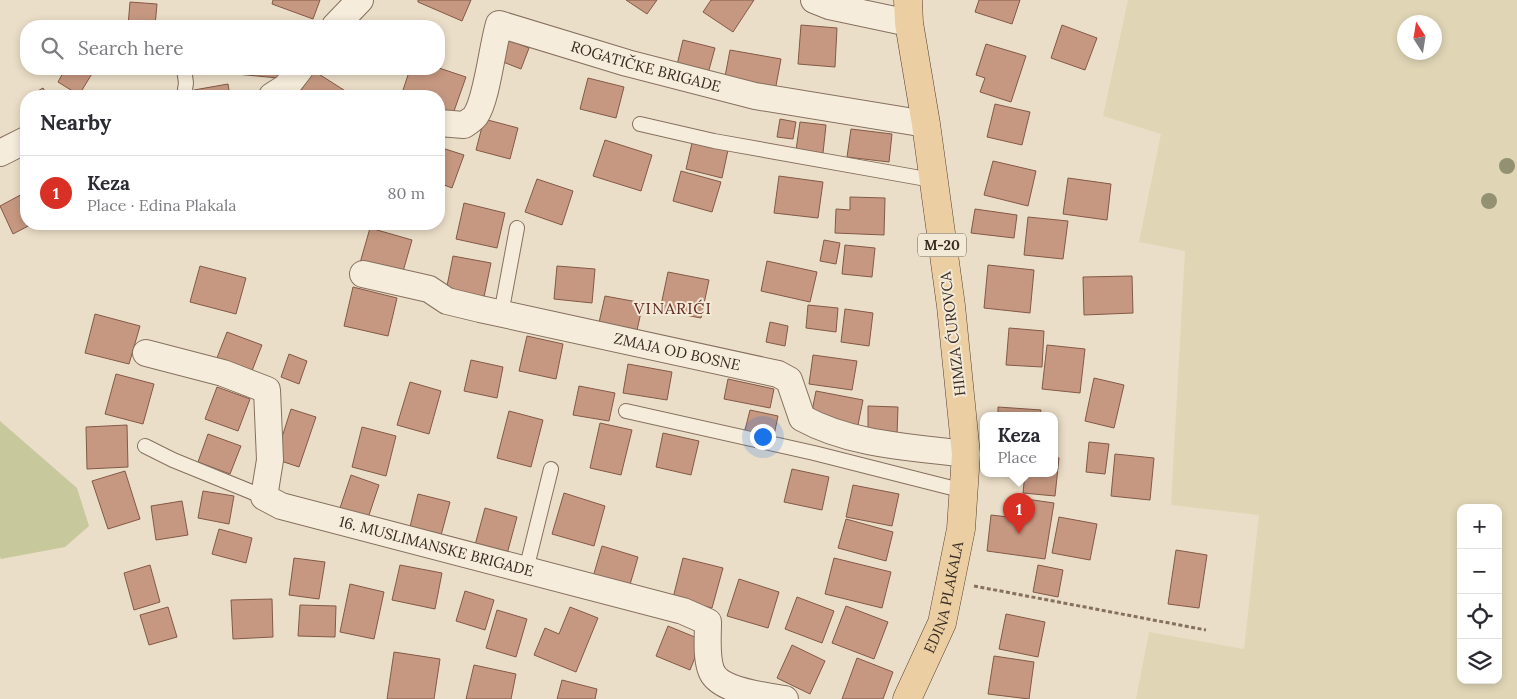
<!DOCTYPE html>
<meta charset="utf-8">
<style>
:root{--surface:#fff;--page:#f7f7f7;--text:#2b2b33;--muted:#7c7c81;--line:#e1e1e2;--accent:#d93025}
body{margin:0;font-family:Lora,serif;background:var(--page);color:var(--text)}
.controls{position:absolute;right:15px;bottom:15px;display:grid;overflow:hidden;border-radius:10px;box-shadow:0 2px 8px #0003}
.controls button{width:45px;height:45px;display:grid;place-items:center;padding:0;border:0;border-bottom:1px solid var(--line);background:var(--surface);color:var(--text);font:25px sans-serif}
.compass{position:absolute;left:1397px;top:15px;width:45px;height:45px;border-radius:50%;background:var(--surface);box-shadow:0 2px 8px #0003;rotate:348deg}
.you{position:absolute;left:762px;top:436px;width:18px;height:18px;margin:-12px;border:4px solid #fff;border-radius:50%;background:#1a73e8;box-shadow:0 0 0 8px #1a73e833}
.badge{display:grid;place-items:center;width:32px;height:32px;border-radius:50%;background:var(--accent);color:#fff;font-size:16px;font-weight:700}
.pin{position:absolute;translate:-50% -41px;filter:drop-shadow(0 1px 2px #0008)}
.pin::after{content:'';position:absolute;top:26px;width:18px;height:15px;background:inherit;clip-path:polygon(0 0,100% 0,50% 100%)}
.popup{position:absolute;left:980px;top:412px;width:78px;height:65px;box-sizing:border-box;display:grid;place-content:center;border-radius:10px;background:var(--surface);filter:drop-shadow(0 1px 4px #0005);font-size:16px;white-space:nowrap;color:var(--muted)}
.popup b{font-size:19px;color:var(--text)}
.popup::after{content:'';position:absolute;left:50%;top:100%;margin-left:-10px;border:10px solid transparent;border-top-color:var(--surface)}
.list{margin:0;padding:0;list-style:none}
h2{display:flex;justify-content:space-between;align-items:center;height:65px;margin:0;padding:0 20px;font-size:21px}
h2 small{font-size:16px;font-weight:400;color:var(--muted)}
.list li{display:grid;grid-template-columns:32px 1fr auto;gap:15px;align-items:center;box-sizing:border-box;height:75px;padding:0 20px;border-top:1px solid var(--line)}
.list b{display:block;font-size:19px;white-space:nowrap}
.list p{margin:0;font-size:16px;white-space:nowrap;color:var(--muted)}
.list em{font-size:16px;font-style:normal;color:var(--muted)}
.icon{flex:none;width:28px;height:28px;fill:none;stroke:currentColor;stroke-width:2;stroke-linecap:round;stroke-linejoin:round}
.map{position:relative;flex:none;width:1517px;height:699px;overflow:hidden}
.search{position:absolute;background:var(--surface);box-shadow:0 2px 8px #0003;left:20px;top:20px;width:425px;height:55px;display:flex;align-items:center;gap:12px;box-sizing:border-box;padding:0 18px;border-radius:20px;color:var(--muted);font-size:19px}
.panel{position:absolute;background:var(--surface);box-shadow:0 2px 8px #0003;left:20px;top:90px;width:425px;height:140px;border-radius:20px}
.map>svg:first-child{display:block}
.farmland{fill:#e0d6b6;fill-rule:evenodd}
.green{fill:#c7c99c}
.building{fill:#c69881;stroke:#835946}
.lines{fill:none;stroke-linecap:round;stroke-linejoin:round}
.service-casing{stroke:#86705e;stroke-width:16}
.minor-casing{stroke:#86705e;stroke-width:28}
.primary-casing{stroke:#543f32;stroke-width:29}
.path{stroke:#86705e;stroke-width:3;stroke-dasharray:4 2.5;stroke-linecap:butt}
.service{stroke:#f6ecdb;stroke-width:14}
.minor{stroke:#f6ecdb;stroke-width:26}
.primary{stroke:#ebcfa3;stroke-width:28}
.tree{fill:#939171}
.labels{text-anchor:middle;stroke-width:4;stroke-linejoin:round;paint-order:stroke}
.shield{fill:#f3e9d7;stroke:#6f6358;stroke-width:1}
.shield-label{font-size:14px;font-weight:bold;fill:#372a21}
.street-label{font-size:15px;fill:#372a21;stroke:#f3e9d7}
.neighbourhood-label{font-size:16px;letter-spacing:1px;fill:#612b23;stroke:#f3e9d7}
</style>
<div class="map">
<svg width="1517" height="699" viewBox="0 0 1517 699">
<rect width="100%" height="100%" fill="#ebdec8"/>
<path class="farmland" d="M1128,0H1517V699H1136L1149,632L1244,649L1259,515L1171,505L1185,251L1139,242L1161,134L1103,116ZM1404,22H1434V52H1404ZM1461,508H1498V680H1461Z"/>
<polygon class="green" points="0,421 77,488 89,526 65,547 1,559 0,557"/>
<g class="building">
<polygon points="273,0 320,0 313,19 272,4"/>
<polygon points="418,0 471,0 462,21 418,2"/>
<polygon points="626,0 657,0 647,14"/>
<polygon points="711,0 754,0 733,32 703,12"/>
<polygon points="979,0 1020,0 1012,24 975,12"/>
<polygon points="130,2 157,4 155,26 128,26"/>
<polygon points="801,25 837,28 835,67 798,64"/>
<polygon points="1062,25 1097,38 1085,70 1051,58"/>
<polygon points="506,39 529,48 521,69 498,60"/>
<polygon points="683,40 715,48 707,77 676,69"/>
<polygon points="986,44 1026,56 1011,102 980,92 985,78 976,75"/>
<polygon points="730,50 781,59 775,91 724,82"/>
<polygon points="439,68 466,77 453,114 439,109 439,96 401,96 410,69"/>
<polygon points="65,69 88,69 93,72 79,95 58,82"/>
<polygon points="237,69 279,69 278,78 236,74"/>
<polygon points="314,71 347,92 345,96 297,96"/>
<polygon points="588,78 624,87 616,118 580,109"/>
<polygon points="228,84 230,96 195,96 194,90"/>
<polygon points="43,88 48,96 29,96"/>
<polygon points="995,104 1030,112 1022,145 987,137"/>
<polygon points="484,119 518,128 510,159 476,150"/>
<polygon points="780,119 796,122 793,139 777,137"/>
<polygon points="800,122 826,125 823,153 796,150"/>
<polygon points="851,129 892,134 889,162 847,157"/>
<polygon points="605,140 652,155 641,191 593,176"/>
<polygon points="692,143 728,150 722,178 686,169"/>
<polygon points="439,147 464,155 452,188 439,183"/>
<polygon points="993,161 1036,171 1028,206 984,195"/>
<polygon points="681,171 721,182 712,212 673,201"/>
<polygon points="779,176 823,182 818,218 774,213"/>
<polygon points="1068,178 1111,184 1107,220 1063,214"/>
<polygon points="537,179 573,191 562,225 525,212"/>
<polygon points="26,192 26,224 32,224 13,234 0,206"/>
<polygon points="850,197 885,198 884,235 835,233 836,209 850,210"/>
<polygon points="464,203 505,213 497,248 456,239"/>
<polygon points="975,209 1017,215 1014,238 971,233"/>
<polygon points="1028,217 1068,221 1063,259 1024,255"/>
<polygon points="370,228 412,240 402,275 360,263"/>
<polygon points="824,240 840,243 836,264 820,261"/>
<polygon points="845,245 875,248 872,277 842,274"/>
<polygon points="453,256 491,263 484,297 446,291"/>
<polygon points="767,261 817,272 810,302 761,291"/>
<polygon points="988,265 1034,270 1030,313 984,308"/>
<polygon points="200,266 246,278 236,314 190,302"/>
<polygon points="557,266 595,269 592,303 554,299"/>
<polygon points="668,272 709,280 701,318 660,310"/>
<polygon points="1132,276 1133,313 1084,315 1083,277"/>
<polygon points="353,287 397,298 388,336 344,326"/>
<polygon points="605,296 643,303 636,335 598,327"/>
<polygon points="808,305 838,308 836,332 806,328"/>
<polygon points="845,309 873,313 869,346 841,342"/>
<polygon points="95,314 140,326 129,364 85,353"/>
<polygon points="770,322 788,326 785,346 766,342"/>
<polygon points="1009,328 1044,331 1042,367 1006,365"/>
<polygon points="227,332 262,345 250,376 215,363"/>
<polygon points="527,336 563,344 556,379 519,371"/>
<polygon points="1047,345 1085,349 1080,393 1042,389"/>
<polygon points="289,354 307,361 299,384 281,377"/>
<polygon points="813,355 857,361 852,390 809,384"/>
<polygon points="471,360 503,367 497,398 464,391"/>
<polygon points="628,364 672,372 667,400 623,393"/>
<polygon points="116,374 154,384 143,424 105,414"/>
<polygon points="1094,378 1124,385 1114,428 1085,421"/>
<polygon points="728,379 774,389 770,408 724,399"/>
<polygon points="410,382 441,391 429,434 397,425"/>
<polygon points="579,386 615,393 609,421 573,415"/>
<polygon points="217,387 250,399 238,431 205,419"/>
<polygon points="816,391 863,400 858,425 811,416"/>
<polygon points="868,406 898,407 897,435 868,435"/>
<polygon points="998,407 1041,410 1040,415 998,415"/>
<polygon points="291,409 316,417 299,467 275,459"/>
<polygon points="750,410 778,416 773,440 744,434"/>
<polygon points="509,411 543,420 531,467 497,458"/>
<polygon points="600,423 632,430 621,475 590,468"/>
<polygon points="127,425 128,467 87,469 86,427"/>
<polygon points="362,427 396,436 386,476 352,467"/>
<polygon points="663,433 699,441 691,475 656,467"/>
<polygon points="208,434 241,446 230,474 198,462"/>
<polygon points="1089,442 1109,444 1105,474 1086,472"/>
<polygon points="1115,454 1154,458 1150,500 1111,496"/>
<polygon points="1054,457 1059,458 1055,496 1023,493 1025,473 1054,473"/>
<polygon points="792,469 829,477 822,510 784,502"/>
<polygon points="125,471 140,519 108,529 92,481"/>
<polygon points="351,475 379,485 367,521 339,511"/>
<polygon points="853,485 899,494 892,526 846,517"/>
<polygon points="203,491 234,496 229,524 198,518"/>
<polygon points="564,493 605,506 594,546 552,534"/>
<polygon points="418,494 450,502 440,539 409,531"/>
<polygon points="1019,498 1054,503 1045,559 987,551 991,515 1017,518"/>
<polygon points="182,501 188,535 156,540 151,506"/>
<polygon points="485,508 517,517 507,554 475,545"/>
<polygon points="1059,517 1097,524 1090,560 1052,553"/>
<polygon points="846,519 893,532 886,561 838,548"/>
<polygon points="219,529 252,538 246,563 212,554"/>
<polygon points="602,546 638,557 629,588 593,577"/>
<polygon points="1176,550 1207,555 1199,608 1168,604"/>
<polygon points="294,558 325,562 319,599 289,595"/>
<polygon points="683,558 723,568 712,608 673,598"/>
<polygon points="834,558 891,572 882,608 825,594"/>
<polygon points="150,565 160,602 134,610 124,573"/>
<polygon points="400,565 442,573 435,609 392,600"/>
<polygon points="1038,565 1063,570 1058,597 1033,592"/>
<polygon points="739,579 779,592 768,628 727,616"/>
<polygon points="350,584 384,592 374,639 340,632"/>
<polygon points="465,591 494,600 485,630 456,621"/>
<polygon points="797,597 834,611 822,643 785,629"/>
<polygon points="272,599 273,637 233,639 231,600"/>
<polygon points="300,605 336,606 335,637 298,636"/>
<polygon points="846,606 888,622 874,659 832,643"/>
<polygon points="168,607 177,637 149,645 140,615"/>
<polygon points="570,607 598,618 576,672 534,655 545,628 559,634"/>
<polygon points="497,610 527,619 516,657 486,648"/>
<polygon points="1006,614 1045,622 1038,657 999,649"/>
<polygon points="668,626 702,640 690,670 656,656"/>
<polygon points="792,645 825,661 810,694 777,678"/>
<polygon points="394,652 440,659 434,699 387,699"/>
<polygon points="994,656 1034,662 1029,699 988,694"/>
<polygon points="857,658 893,672 883,699 842,699"/>
<polygon points="474,665 516,674 511,699 466,699"/>
<polygon points="562,680 597,689 595,699 557,699"/>
</g>
<g class="lines">
<g class="service-casing">
<g id="service">
<polyline points="184,96 186,83 184,69"/>
<polyline points="640,124 714,141 932,180"/>
<polyline points="501,314 517,228"/>
<polyline points="626,411 814,453 964,491"/>
<polyline points="145,446 173,460 264,497"/>
<polyline points="526,570 551,469"/>
</g>
</g>
<g class="minor-casing">
<g id="minor">
<polyline points="814,0 829,6 909,23"/>
<polyline points="335,26 360,0"/>
<polyline points="272,96 286,87 300,69"/>
<path id="s1" d="M439,123L464,125C468,122 474,119 476,115C487,98 492,48 499,24L627,63L755,96L926,124"/>
<polyline points="0,153 26,140"/>
<path id="s2" d="M363,274L429,289L447,301L480,309L778,374L789,380L802,418C851,445 911,447 966,454"/>
<path id="s3" d="M146,353L223,373L267,390L270,460L264,497L281,506L683,611L708,622C708,637 706,656 711,670C718,691 765,696 785,699"/>
</g>
</g>
<g class="primary-casing">
<g id="primary">
<path id="s4" d="M907,699L942,623L961,529L966,454L951,306L926,124L909,23L908,0"/>
</g>
</g>
<polyline class="path" points="974,586 1206,630"/>
<use href="#service" class="service"/>
<use href="#minor" class="minor"/>
<use href="#primary" class="primary"/>
</g>
<g class="tree">
<circle cx="1507" cy="166" r="8"/>
<circle cx="1489" cy="201" r="8"/>
</g>
<g class="labels">
<rect class="shield" x="918" y="233.5" width="48" height="23" rx="4"/>
<g class="shield-label">
<text x="942" y="250">M-20</text>
</g>
<g class="street-label">
<text dy="5" stroke="none"><textPath href="#s1" startOffset="288">ROGATIČKE BRIGADE</textPath></text>
<text transform="translate(953 334) rotate(-97)" y="5">HIMZA ĆUROVCA</text>
<text dy="5" stroke="none"><textPath href="#s2" startOffset="325">ZMAJA OD BOSNE</textPath></text>
<text dy="5" stroke="none"><textPath href="#s3" startOffset="414">16. MUSLIMANSKE BRIGADE</textPath></text>
<text dy="5" stroke="none"><textPath href="#s4" startOffset="109">EDINA PLAKALA</textPath></text>
</g>
<g class="neighbourhood-label">
<text x="673" y="314">VINARIĆI</text>
</g>
</g>
</svg>
<div class="controls">
<button>+</button>
<button>−</button>
<button><svg class="icon" aria-label="locate" viewBox="0 0 24 24"><circle cx="12" cy="12" r="6"/><path d="M12 2v4M12 18v4M2 12h4M18 12h4"/></svg></button>
<button><svg class="icon" aria-label="layers" viewBox="0 0 24 24"><path d="M12 4l9 5-9 5-9-5zM3 14l9 5 9-5"/></svg></button>
</div>
<svg class="compass" viewBox="-18 -18 36 36"><path d="M0-13l5 13h-10z" fill="#e53935"/><path d="M0 13l5-13h-10z" fill="#7c7c81"/></svg>
<div class="you"></div>
<div class="pin badge" style="left:1019px;top:534px">1</div>
<div class="popup"><b>Keza</b>Place</div>
<div class="search"><svg class="icon" aria-label="search" viewBox="0 0 24 24"><circle cx="10" cy="10" r="6"/><path d="M15 15l6 6"/></svg>Search here</div>
<section class="panel">
<h2>Nearby<small></small></h2>
<ul class="list">
<li><span class="badge">1</span><div><b>Keza</b><p>Place · Edina Plakala</p></div><em>80 m</em></li>
</ul>
</section>
</div>
